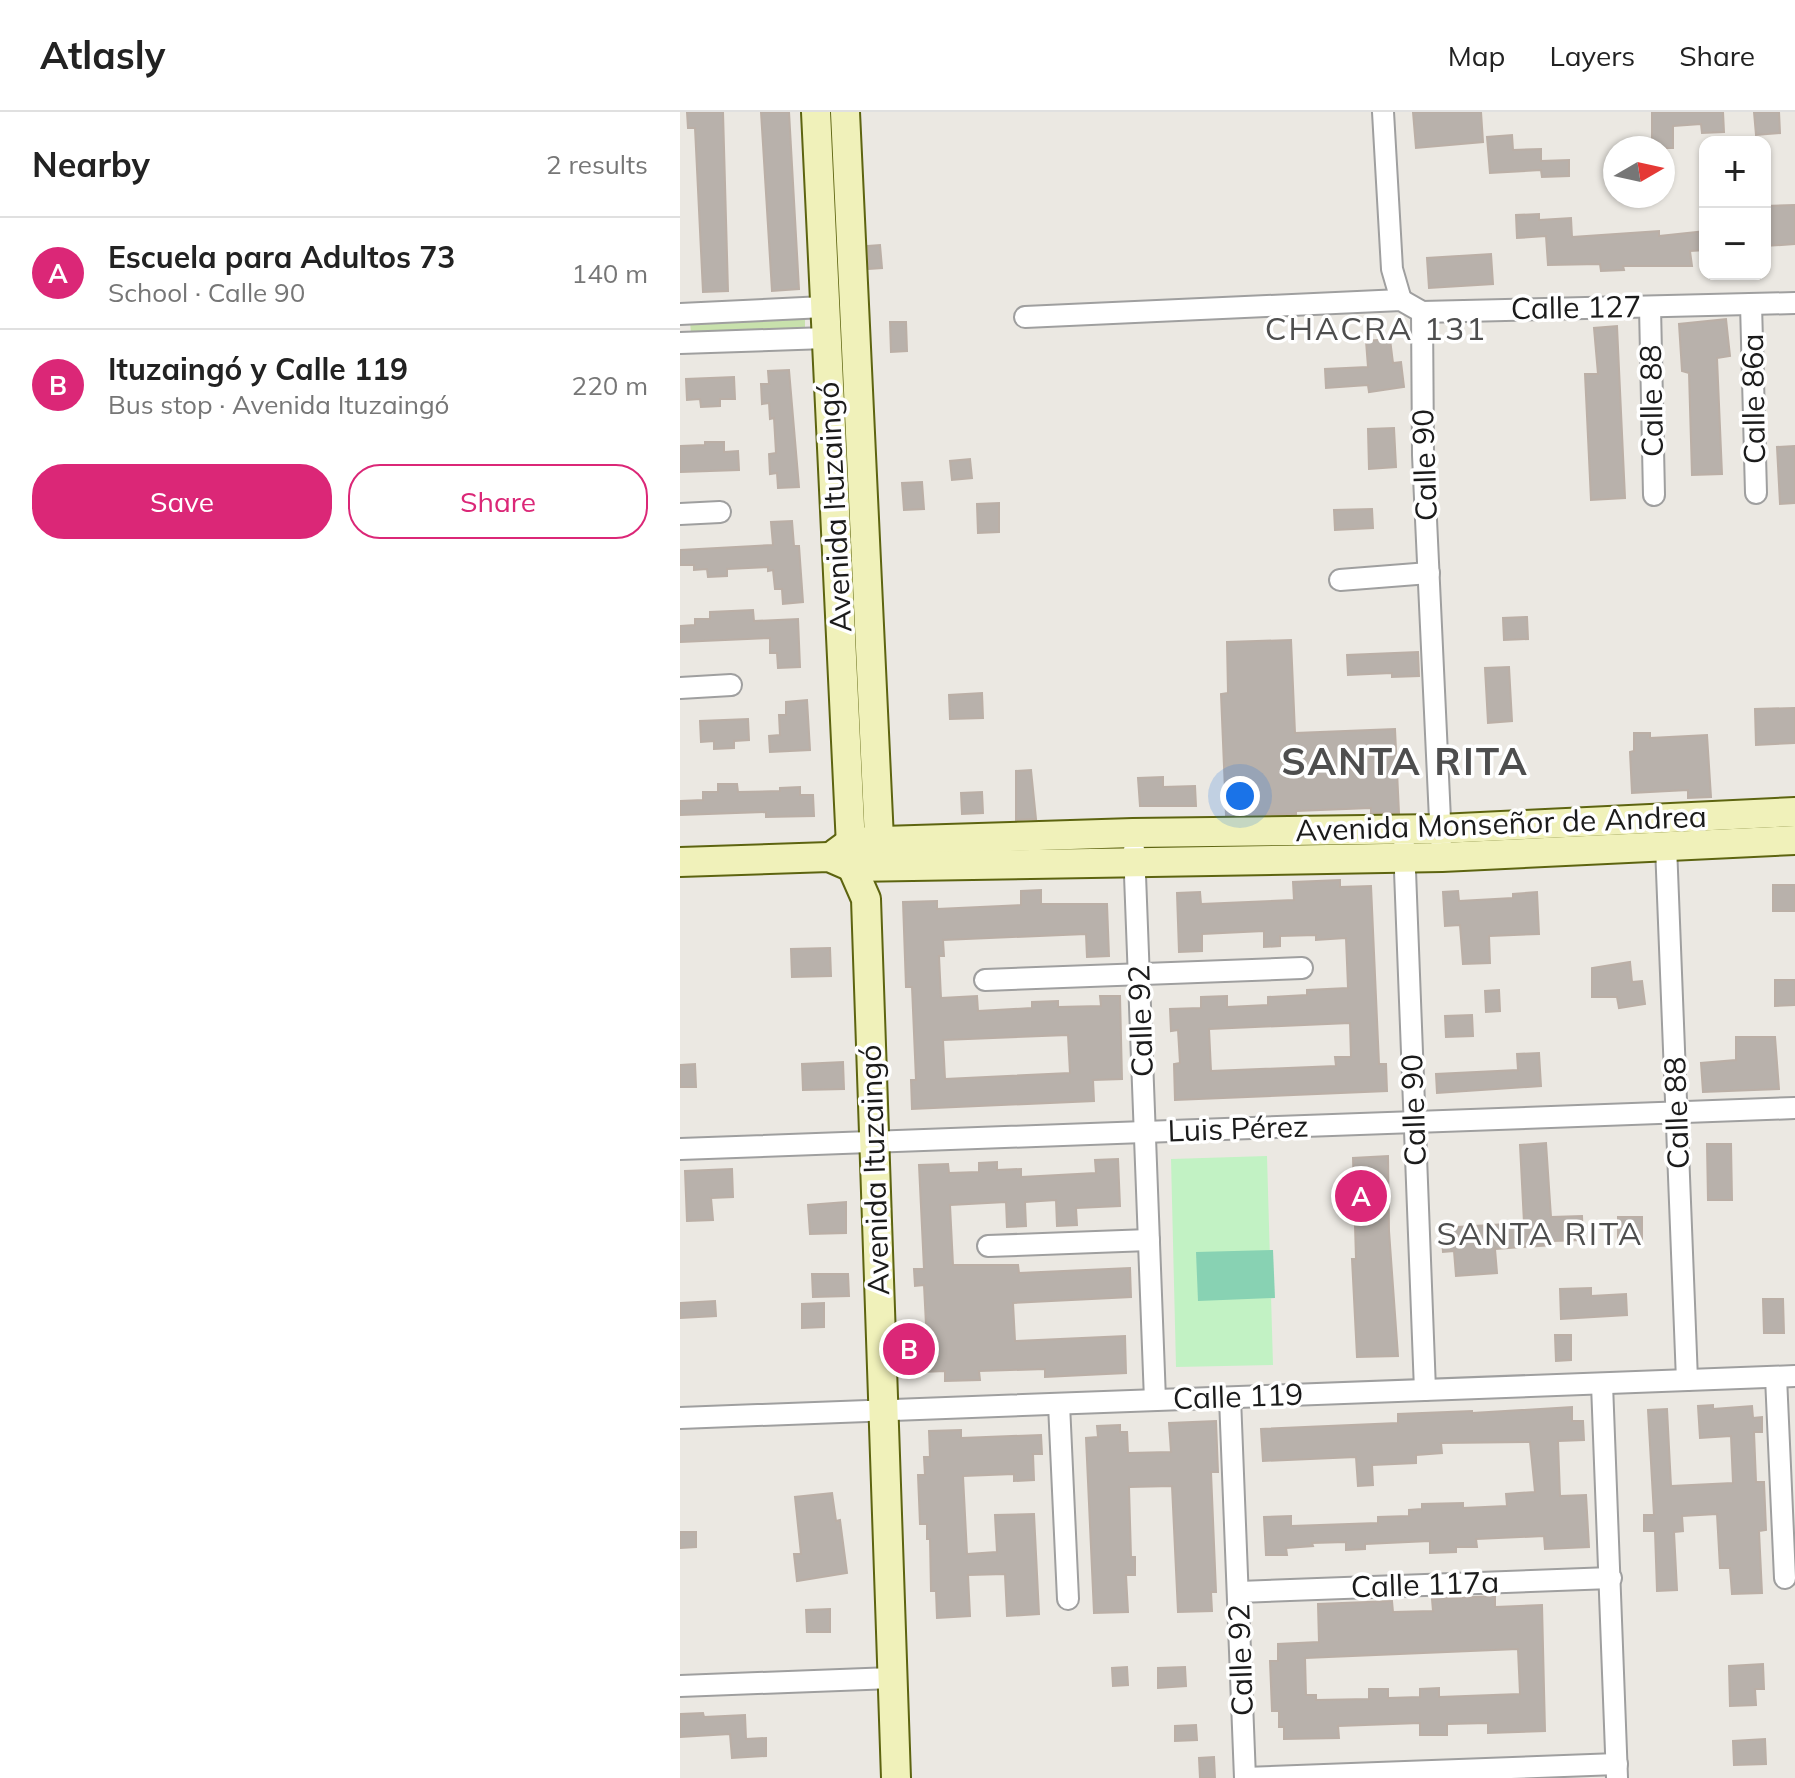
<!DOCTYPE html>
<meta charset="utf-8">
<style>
:root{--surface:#fff;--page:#f2f2f2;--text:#222;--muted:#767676;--line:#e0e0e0;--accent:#db2777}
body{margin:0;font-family:Mulish,sans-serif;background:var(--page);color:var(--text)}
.controls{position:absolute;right:24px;top:24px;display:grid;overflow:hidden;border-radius:16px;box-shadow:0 2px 6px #0004}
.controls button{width:72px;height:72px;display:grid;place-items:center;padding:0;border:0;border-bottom:2px solid var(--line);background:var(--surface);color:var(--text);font:40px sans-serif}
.compass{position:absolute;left:923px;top:24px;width:72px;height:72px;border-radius:50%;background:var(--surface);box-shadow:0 2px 6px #0004;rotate:81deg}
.you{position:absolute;left:560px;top:684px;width:28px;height:28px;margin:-20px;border:6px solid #fff;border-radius:50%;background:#1a73e8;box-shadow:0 0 0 12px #1a73e833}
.badge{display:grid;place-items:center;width:52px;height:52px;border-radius:50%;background:var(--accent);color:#fff;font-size:26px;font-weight:700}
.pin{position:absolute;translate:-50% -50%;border:4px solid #fff;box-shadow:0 2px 8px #0006}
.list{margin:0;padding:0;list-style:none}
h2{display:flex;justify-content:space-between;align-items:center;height:104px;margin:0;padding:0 32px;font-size:34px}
h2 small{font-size:26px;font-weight:400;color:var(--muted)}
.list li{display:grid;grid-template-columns:52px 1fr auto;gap:24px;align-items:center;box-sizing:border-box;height:112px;padding:0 32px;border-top:2px solid var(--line)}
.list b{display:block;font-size:30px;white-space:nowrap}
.list p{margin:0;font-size:26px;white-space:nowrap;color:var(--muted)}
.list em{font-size:26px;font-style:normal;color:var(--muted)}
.actions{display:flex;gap:16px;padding:24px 32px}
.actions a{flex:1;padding:18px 0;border:2px solid var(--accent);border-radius:32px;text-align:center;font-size:28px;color:var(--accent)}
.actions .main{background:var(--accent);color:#fff}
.map{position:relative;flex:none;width:1115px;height:1666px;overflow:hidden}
header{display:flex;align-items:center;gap:48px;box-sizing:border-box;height:112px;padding:0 40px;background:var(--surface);border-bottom:2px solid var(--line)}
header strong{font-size:38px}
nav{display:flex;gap:44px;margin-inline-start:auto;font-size:28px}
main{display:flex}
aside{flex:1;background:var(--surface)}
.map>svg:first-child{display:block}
.grass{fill:#c8e1ac}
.park{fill:#c2f2c4}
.pitch{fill:#88d2b3}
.building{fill:#b8b1ab;stroke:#bbafa6;stroke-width:2;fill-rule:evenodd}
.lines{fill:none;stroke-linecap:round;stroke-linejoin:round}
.street-casing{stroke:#9f9f9f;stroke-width:24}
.secondary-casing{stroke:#5d6410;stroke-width:32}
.street{stroke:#fff;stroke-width:20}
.secondary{stroke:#f0f1ba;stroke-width:28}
.labels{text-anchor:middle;stroke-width:7;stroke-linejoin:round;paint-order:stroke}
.street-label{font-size:30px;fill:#1b1b1b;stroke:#fff}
.neighbourhood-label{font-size:32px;letter-spacing:2px;fill:#4e4e4e;stroke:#fff}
.district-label{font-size:38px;font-weight:bold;letter-spacing:2px;fill:#4e4e4e;stroke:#fff}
</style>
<header>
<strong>Atlasly</strong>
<nav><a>Map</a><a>Layers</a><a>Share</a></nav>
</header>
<main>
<aside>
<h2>Nearby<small>2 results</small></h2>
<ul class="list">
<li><span class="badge">A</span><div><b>Escuela para Adultos 73</b><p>School · Calle 90</p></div><em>140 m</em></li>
<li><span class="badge">B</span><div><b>Ituzaingó y Calle 119</b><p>Bus stop · Avenida Ituzaingó</p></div><em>220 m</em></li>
</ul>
<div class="actions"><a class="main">Save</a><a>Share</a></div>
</aside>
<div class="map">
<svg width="1115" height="1666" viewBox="0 0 1115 1666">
<rect width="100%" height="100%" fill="#ebe8e2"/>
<polygon class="grass" points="125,204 125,219 11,223 10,208"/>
<polygon class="park" points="587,1044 593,1253 496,1255 491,1047"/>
<polygon class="pitch" points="593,1138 595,1186 518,1189 516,1140"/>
<g class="building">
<polygon points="7,0 43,0 48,179 23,180 15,16 8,16"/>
<polygon points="81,0 109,0 119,177 92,179"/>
<polygon points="733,0 801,0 803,30 736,36"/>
<polygon points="972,0 1043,0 1044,20 1022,21 1021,12 993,14 993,36 972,36"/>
<polygon points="1074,0 1099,0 1100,21 1076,23"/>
<polygon points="832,23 833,38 861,37 861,49 889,48 889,64 862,65 861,58 810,61 807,25"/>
<polygon points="1115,93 1115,132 1085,134 1085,94"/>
<polygon points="859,102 859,108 891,106 892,125 979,119 979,124 1025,119 1025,138 1010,139 1012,154 943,154 944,158 921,159 920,152 868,153 866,124 837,126 836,103"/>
<polygon points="200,133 202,156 189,157 188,134"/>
<polygon points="811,142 813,172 749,176 747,146"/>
<polygon points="1046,207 1050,244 1037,246 1042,362 1012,363 1009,261 1002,259 999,212"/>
<polygon points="210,210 226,210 227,239 211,240"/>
<polygon points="937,214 945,386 911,388 905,262 918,262 914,216"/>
<polygon points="710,227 713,251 721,250 724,275 689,280 688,273 646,276 645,257 688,255 686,229"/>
<polygon points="109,258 119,375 98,376 97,361 90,362 89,342 96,341 94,306 90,307 89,291 82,292 81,272 89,272 88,259"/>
<polygon points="54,265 55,287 40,287 40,294 21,295 20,287 7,288 6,267"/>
<polygon points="714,316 716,355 689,357 688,317"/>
<polygon points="25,330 44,330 44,340 58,339 59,358 0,360 0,334 25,333"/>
<polygon points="1115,334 1115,391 1100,392 1097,335"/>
<polygon points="290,347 292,366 272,368 270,349"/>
<polygon points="242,370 244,397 224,398 222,371"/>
<polygon points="319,391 319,420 298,421 297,392"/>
<polygon points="692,397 693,416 655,418 654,398"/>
<polygon points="112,409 114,434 119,434 123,490 103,492 102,477 95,477 93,458 88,459 88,455 47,457 47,464 28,465 27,457 14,458 14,453 0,453 0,438 93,433 91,410"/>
<polygon points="73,498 74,509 118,507 120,555 98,556 97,541 90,541 90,526 0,530 0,514 15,513 15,507 30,507 30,500"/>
<polygon points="847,505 848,527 824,528 823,506"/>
<polygon points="611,528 615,621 715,617 719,701 691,701 691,696 616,699 616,702 546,703 541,582 548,581 547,530"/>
<polygon points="738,540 739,564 712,565 712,561 668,563 667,543"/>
<polygon points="829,555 832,609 808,611 805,556"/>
<polygon points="302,581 303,606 270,607 269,583"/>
<polygon points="127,588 130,638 90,640 89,624 100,623 99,603 106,603 106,590"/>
<polygon points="1115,596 1115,631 1076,633 1075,597"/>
<polygon points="68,607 69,628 54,629 54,636 34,637 34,629 21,630 20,609"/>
<polygon points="954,621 970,621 970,626 1027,623 1031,685 1008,686 1008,678 952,681 950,640 954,639"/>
<polygon points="351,658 356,707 336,708 336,659"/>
<polygon points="483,665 483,675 515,674 516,694 460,694 458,666"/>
<polygon points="38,672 57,672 58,680 100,679 100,676 120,675 120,683 133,683 134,704 86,705 86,700 0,703 0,689 23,688 23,680 38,680"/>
<polygon points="302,680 303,701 282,702 281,681"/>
<path d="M660,768V775L691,774L699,952H706L707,979L495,988L494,952L500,951L498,918L491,919L490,897L521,896V885L547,884V895L588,893V885L627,883V878L668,876L666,826L636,828V823L600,824V834L584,835V819L522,822V839L499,840L497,781L520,780L521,792L614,788L613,770ZM670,911L671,945H655L656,954L531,959L529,917Z"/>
<rect x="1093" y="773" width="22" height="26"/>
<path d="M361,778V792H427L429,844L407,845L406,822L263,828L264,844H259L261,886L297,884L298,899L352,896V890L378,889V895L421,894L420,884H440L442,967L413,968L414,989L232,997L231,968H236L232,875H226L223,790L257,789V797L341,793V779ZM388,923L390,961L265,967L263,928Z"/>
<polygon points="778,779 779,789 833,786 833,782 857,780 859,822 809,824 810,851 783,852 780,813 765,814 763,780"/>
<polygon points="150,836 151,864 112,865 111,837"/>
<polygon points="950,850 952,870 962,869 965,892 939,896 937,885 912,885 912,856"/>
<polygon points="1095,868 1115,868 1115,893 1095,894"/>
<polygon points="819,878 820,899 806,900 805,879"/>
<polygon points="792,903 793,924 766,925 765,904"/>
<polygon points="1056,925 1095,925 1099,977 1023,980 1021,951 1056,948"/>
<polygon points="859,941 861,974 757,981 756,962 838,958 837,942"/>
<polygon points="163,950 164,977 123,978 122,952"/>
<polygon points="15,952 16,975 0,975 0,953"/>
<polygon points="866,1031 871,1105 902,1104 903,1128 872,1129 873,1133 815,1137 817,1161 776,1164 774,1139 763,1140 761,1116 844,1111 840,1033"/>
<polygon points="1027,1032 1051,1032 1052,1088 1028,1088"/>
<polygon points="708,1044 709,1119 718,1244 677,1245 672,1147 676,1147 673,1046"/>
<polygon points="438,1047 440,1094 396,1096 397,1113 377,1114 376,1088 345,1090 346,1114 327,1115 326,1090 270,1093 273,1153 338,1153 339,1161 450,1156 451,1185 333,1191 335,1229 445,1224 446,1261 365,1265 365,1257 299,1259 300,1268 265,1269 265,1259 242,1260 240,1233 247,1233 244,1173 235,1174 234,1157 244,1157 239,1053 268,1052 269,1061 299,1060 299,1051 317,1050 317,1058 341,1057 341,1065 416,1061 415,1048"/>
<polygon points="52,1057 53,1085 31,1086 33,1108 7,1109 5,1059"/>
<polygon points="166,1090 166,1121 130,1122 128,1093"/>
<rect x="938" y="1105" width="24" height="23"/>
<polygon points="132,1162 168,1162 169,1184 133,1185"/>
<polygon points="911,1176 911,1184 946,1182 947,1203 881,1207 880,1177"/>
<polygon points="1083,1187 1103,1187 1104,1221 1084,1221"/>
<polygon points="35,1189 36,1204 0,1206 0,1191"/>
<polygon points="144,1191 144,1215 122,1216 122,1192"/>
<polygon points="875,1223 891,1223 891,1248 876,1249"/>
<polygon points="1033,1293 1033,1297 1072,1294 1073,1306 1082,1305 1082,1320 1074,1320 1076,1370 1084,1370 1086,1418 1079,1419 1082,1481 1052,1482 1050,1456 1040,1456 1037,1402 1002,1404 1003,1419 994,1420 997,1478 977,1479 975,1419 964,1419 964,1403 974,1403 968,1298 987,1297 991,1374 1053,1371 1051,1324 1020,1326 1018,1294"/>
<polygon points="892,1295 892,1309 903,1309 904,1328 878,1329 880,1384 906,1383 909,1435 865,1437 864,1424 796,1427 797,1435 776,1435 776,1440 750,1441 750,1429 685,1432 685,1437 666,1438 666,1430 632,1431 633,1434 606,1436 607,1443 586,1443 584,1405 611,1404 611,1414 698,1411 698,1405 729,1404 729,1398 742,1397 742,1392 783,1391 783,1396 827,1394 826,1382 855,1380 850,1330 761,1331 762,1341 736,1343 736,1351 692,1353 693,1373 678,1374 676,1345 583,1349 581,1317 718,1311 718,1302 792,1299 792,1301"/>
<polygon points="536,1309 538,1360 531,1360 536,1480 531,1480 532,1499 498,1500 492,1374 449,1375 451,1445 455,1445 455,1463 446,1463 448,1500 414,1501 406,1326 418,1325 417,1314 440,1313 440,1320 447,1320 448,1341 491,1340 489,1311"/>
<polygon points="281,1318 281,1326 361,1323 362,1342 353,1342 354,1368 334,1369 334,1362 283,1364 287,1442 317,1440 315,1403 354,1402 359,1502 327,1504 325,1462 288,1463 290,1504 257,1506 256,1479 251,1479 250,1427 247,1427 247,1412 240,1412 238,1363 245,1363 244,1345 250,1345 249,1319"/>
<polygon points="152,1381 156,1409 160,1408 167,1461 117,1469 114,1442 121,1442 115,1385"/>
<polygon points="0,1420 16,1420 16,1435 0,1436"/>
<path d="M815,1484V1495L862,1493L865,1619L808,1621V1611L767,1612V1623H740V1611L658,1614L659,1626L604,1627V1615H599V1599H592L590,1549H598V1532L639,1530L638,1492L712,1489L713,1500L753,1499L752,1487ZM838,1537L840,1582L759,1585V1576L740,1577V1585L708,1586V1577H689V1587L636,1588V1583H626L625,1546Z"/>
<polygon points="150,1497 150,1520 127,1520 126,1498"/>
<polygon points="1083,1552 1084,1577 1075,1577 1076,1593 1050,1594 1049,1554"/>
<polygon points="447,1555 448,1573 433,1574 432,1556"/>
<polygon points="505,1555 506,1574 478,1576 478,1556"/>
<polygon points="23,1601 24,1605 65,1603 66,1627 86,1626 86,1644 52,1646 50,1622 0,1625 0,1602"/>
<polygon points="516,1613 517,1628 495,1629 495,1614"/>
<polygon points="1085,1627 1086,1652 1054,1653 1053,1629"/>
<polygon points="534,1645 535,1666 520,1666 519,1646"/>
</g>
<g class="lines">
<g class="street-casing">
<g id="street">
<polyline points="703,0 712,157 721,188"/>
<polyline points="1071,192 1076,381"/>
<polyline points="970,195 974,383"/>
<polyline points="742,200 743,343 761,729"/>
<polyline points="0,202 144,195"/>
<polyline points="345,205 721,188 742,200 1115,191"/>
<polyline points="0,231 146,226"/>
<polyline points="0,402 40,400"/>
<polyline points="660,468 749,461"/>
<polyline points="0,576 51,573"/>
<polyline points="724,733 745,1278"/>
<polyline points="986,734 1007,1268"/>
<polyline points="454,737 475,1288"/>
<polyline points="305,868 622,856"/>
<polyline points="0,1037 1115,996"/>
<polyline points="308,1134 469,1128"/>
<polyline points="1096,1265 1105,1466"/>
<polyline points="922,1272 937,1666"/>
<polyline points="550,1286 565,1666"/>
<polyline points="379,1292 388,1487"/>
<polyline points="0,1306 1115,1264"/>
<polyline points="559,1480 931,1466"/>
<polyline points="0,1574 212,1566"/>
<polyline points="565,1666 937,1652"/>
</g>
</g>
<g class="secondary-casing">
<g id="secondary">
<polyline points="136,0 172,755 186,787 216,1666"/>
<polyline points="165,0 200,749"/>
<polyline points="156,741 171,730 453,721 760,717 1115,700"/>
<polyline points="0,750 149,745 172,755 762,745 1115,728"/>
</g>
</g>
<use href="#street" class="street"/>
<use href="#secondary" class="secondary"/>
</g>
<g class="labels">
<g class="street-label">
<text transform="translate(896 196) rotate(-1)" y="10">Calle 127</text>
<text transform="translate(1074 287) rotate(-91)" y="10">Calle 86a</text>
<text transform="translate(972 289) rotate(-91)" y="10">Calle 88</text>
<text transform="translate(745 353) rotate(-92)" y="10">Calle 90</text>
<text transform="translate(155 395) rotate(-93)" y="10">Avenida Ituzaingó</text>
<text transform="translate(821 712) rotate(-2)" y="10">Avenida Monseñor de Andrea</text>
<text transform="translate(461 909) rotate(-92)" y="10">Calle 92</text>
<text transform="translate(734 998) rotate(-92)" y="10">Calle 90</text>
<text transform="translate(997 1001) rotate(-92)" y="10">Calle 88</text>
<text transform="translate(558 1017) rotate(-2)" y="10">Luis Pérez</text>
<text transform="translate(195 1058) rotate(-92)" y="10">Avenida Ituzaingó</text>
<text transform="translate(558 1285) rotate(-2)" y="10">Calle 119</text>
<text transform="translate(745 1473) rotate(-2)" y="10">Calle 117a</text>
<text transform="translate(561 1548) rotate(-92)" y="10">Calle 92</text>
</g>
<g class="neighbourhood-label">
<text x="696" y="228">CHACRA 131</text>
<text x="860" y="1133">SANTA RITA</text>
</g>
<g class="district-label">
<text x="725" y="663">SANTA RITA</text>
</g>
</g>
</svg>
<div class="controls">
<button>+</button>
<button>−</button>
</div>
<svg class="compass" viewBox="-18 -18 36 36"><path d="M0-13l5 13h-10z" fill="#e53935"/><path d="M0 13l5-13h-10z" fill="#767676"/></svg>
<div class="you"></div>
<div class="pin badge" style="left:681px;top:1084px">A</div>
<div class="pin badge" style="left:229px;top:1237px">B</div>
</div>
</main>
